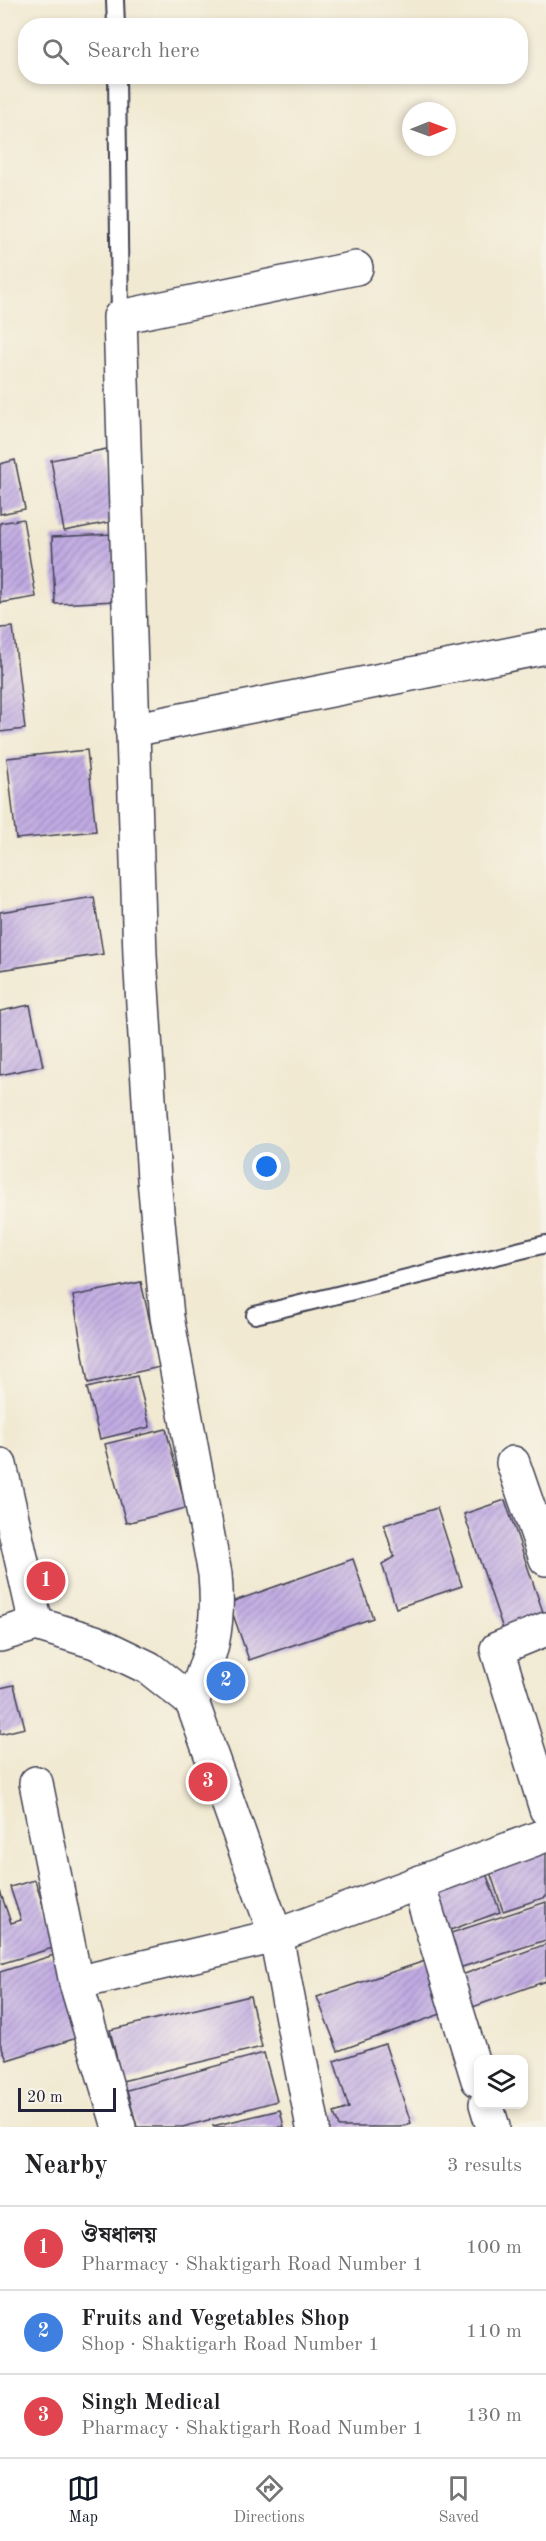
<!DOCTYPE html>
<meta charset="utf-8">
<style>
:root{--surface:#fff;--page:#f6f6f6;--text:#202124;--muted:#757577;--line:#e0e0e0;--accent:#111827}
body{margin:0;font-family:"Old Standard TT","Noto Serif Bengali",serif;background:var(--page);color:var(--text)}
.controls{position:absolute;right:18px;bottom:18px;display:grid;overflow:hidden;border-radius:12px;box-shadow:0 3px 9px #0003}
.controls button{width:54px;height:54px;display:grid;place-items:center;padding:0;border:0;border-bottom:2px solid var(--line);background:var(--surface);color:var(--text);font:30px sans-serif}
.compass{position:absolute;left:402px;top:102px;width:54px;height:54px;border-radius:50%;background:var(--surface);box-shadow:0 3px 9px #0003;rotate:89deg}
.scale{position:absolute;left:18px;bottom:15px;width:98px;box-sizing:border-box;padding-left:6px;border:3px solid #22223b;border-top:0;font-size:16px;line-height:21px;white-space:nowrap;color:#22223b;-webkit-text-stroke:4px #f7f3e8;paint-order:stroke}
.you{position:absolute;left:267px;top:1167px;width:21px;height:21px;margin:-15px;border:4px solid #fff;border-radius:50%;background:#1a73e8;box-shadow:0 0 0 9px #1a73e833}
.badge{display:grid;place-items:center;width:39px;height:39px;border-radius:50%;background:var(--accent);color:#fff;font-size:20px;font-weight:700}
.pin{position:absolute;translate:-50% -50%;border:3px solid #fff;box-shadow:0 2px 6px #0006}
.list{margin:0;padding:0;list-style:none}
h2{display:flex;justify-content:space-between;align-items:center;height:78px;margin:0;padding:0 24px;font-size:26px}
h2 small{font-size:20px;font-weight:400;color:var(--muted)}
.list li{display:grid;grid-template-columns:39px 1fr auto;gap:18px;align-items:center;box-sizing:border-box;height:84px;padding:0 24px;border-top:2px solid var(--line)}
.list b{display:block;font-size:22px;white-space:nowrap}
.list p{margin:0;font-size:20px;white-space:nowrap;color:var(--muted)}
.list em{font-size:20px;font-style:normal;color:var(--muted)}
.icon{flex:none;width:33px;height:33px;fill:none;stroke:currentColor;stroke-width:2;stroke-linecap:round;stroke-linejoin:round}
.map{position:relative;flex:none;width:546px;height:2127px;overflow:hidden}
.search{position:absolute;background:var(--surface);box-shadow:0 3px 9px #0003;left:18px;right:18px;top:18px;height:66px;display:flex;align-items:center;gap:15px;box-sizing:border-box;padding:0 21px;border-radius:24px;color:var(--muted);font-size:22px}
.sheet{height:330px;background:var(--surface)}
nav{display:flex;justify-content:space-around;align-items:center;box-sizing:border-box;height:84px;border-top:2px solid var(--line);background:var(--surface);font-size:16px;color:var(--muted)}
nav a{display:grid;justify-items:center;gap:3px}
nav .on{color:var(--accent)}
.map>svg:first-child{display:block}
.building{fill:url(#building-hatch)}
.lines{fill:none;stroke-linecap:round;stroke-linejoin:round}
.service-casing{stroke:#414052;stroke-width:20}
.minor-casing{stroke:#414052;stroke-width:36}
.service{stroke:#fff;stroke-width:16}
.minor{stroke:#fff;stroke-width:33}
</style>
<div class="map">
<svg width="546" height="2127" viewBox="0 0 546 2127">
<defs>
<pattern id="building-hatch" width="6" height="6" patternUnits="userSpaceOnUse" patternTransform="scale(1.5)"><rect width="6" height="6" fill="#c1abe3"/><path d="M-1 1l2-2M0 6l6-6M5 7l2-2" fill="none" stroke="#9c8bb9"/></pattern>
</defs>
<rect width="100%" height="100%" fill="#f7f3e8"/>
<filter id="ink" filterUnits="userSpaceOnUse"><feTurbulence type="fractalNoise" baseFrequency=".0167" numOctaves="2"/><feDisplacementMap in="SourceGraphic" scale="12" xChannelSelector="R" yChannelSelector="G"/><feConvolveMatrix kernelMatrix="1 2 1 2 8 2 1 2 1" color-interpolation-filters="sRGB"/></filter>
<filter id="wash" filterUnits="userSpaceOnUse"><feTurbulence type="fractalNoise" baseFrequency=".008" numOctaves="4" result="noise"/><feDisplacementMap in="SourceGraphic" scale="24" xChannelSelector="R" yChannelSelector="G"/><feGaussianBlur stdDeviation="1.35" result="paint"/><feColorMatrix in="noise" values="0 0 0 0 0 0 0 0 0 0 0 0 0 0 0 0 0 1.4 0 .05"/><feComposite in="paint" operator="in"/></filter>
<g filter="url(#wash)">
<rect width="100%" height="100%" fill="#f1e9d1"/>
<g id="blocks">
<g class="building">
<polygon points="107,449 120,520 64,531 51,460"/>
<polygon points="15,460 25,509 0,514 0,464"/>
<polygon points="23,519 36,597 0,603 0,523"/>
<polygon points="113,534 116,601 55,604 52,537"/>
<polygon points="13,627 25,729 0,732 0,628"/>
<polygon points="87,750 96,831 16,839 7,758"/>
<polygon points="94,897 103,954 0,970 0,912"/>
<polygon points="30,1005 43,1066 0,1075 0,1011"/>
<polygon points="141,1282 160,1367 88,1383 73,1296"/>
<polygon points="137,1376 150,1427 100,1439 87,1388"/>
<polygon points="166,1429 186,1508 126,1523 105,1444"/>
<polygon points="505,1500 544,1615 503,1629 464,1514"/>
<polygon points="437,1508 462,1586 396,1608 382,1564 394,1557 384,1525"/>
<polygon points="353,1559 373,1618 249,1660 229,1603"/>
<polygon points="14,1685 25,1728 0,1734 0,1688"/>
<polygon points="546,1844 546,1897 503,1911 487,1863"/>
<polygon points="483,1865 500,1912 442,1933 426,1885"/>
<polygon points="35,1880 56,1947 0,1964 0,1891 11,1923 21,1920 10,1887"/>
<polygon points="546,1902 546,1940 456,1969 445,1935"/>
<polygon points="546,1944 546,1981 470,2008 459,1976"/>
<polygon points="57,1954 83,2036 7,2060 0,2043 0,1972"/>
<polygon points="428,1960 446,2012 338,2051 317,1997"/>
<polygon points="250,1996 262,2047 122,2081 110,2030"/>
<polygon points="385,2044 411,2123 400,2127 339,2127 334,2113 349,2108 334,2061"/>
<polygon points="264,2053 277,2101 183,2127 137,2127 127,2090"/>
<polygon points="280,2110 284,2127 214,2127 213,2126"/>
</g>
</g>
</g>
<g filter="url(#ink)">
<use href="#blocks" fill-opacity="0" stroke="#414052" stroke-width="1.5"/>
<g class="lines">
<g class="service-casing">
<g id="service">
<polyline points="115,0 116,26"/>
<polyline points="117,76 120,317"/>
<polyline points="255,1315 546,1244"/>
</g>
</g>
<g class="minor-casing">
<g id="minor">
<polyline points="132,730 546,647"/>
<polyline points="513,1463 546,1559"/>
<polyline points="0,1465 36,1624"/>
<polyline points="546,1629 497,1649 546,1809"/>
<polyline points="0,1635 36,1624 95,1642 149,1668 192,1702"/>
<polyline points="36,1783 76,1983 119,2127"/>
<polyline points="418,1883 478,2080"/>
<polyline points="76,1983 276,1936 546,1835"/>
<polyline points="486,2104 493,2127"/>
<path d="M313,2127L276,1936L192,1702C212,1652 220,1629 215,1574L167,1317L154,1179L140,956L120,317L356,268"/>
</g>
</g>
<use href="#service" class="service"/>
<use href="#minor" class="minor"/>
</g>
</g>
</svg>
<div class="controls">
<button><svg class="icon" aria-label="layers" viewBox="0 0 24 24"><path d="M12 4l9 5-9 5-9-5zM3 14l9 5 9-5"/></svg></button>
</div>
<svg class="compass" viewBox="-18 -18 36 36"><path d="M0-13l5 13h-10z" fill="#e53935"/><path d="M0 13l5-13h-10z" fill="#757577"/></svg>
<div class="scale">20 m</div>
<div class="you"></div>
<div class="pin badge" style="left:46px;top:1581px;background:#e0444e">1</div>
<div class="pin badge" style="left:226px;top:1681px;background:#3f7fe0">2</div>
<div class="pin badge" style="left:208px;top:1782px;background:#e0444e">3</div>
<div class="search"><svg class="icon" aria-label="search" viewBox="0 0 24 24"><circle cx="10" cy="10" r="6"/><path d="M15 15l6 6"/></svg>Search here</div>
</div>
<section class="sheet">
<h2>Nearby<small>3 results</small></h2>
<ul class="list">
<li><span class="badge" style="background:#e0444e">1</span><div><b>ঔষধালয়</b><p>Pharmacy · Shaktigarh Road Number 1</p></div><em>100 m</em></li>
<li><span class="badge" style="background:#3f7fe0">2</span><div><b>Fruits and Vegetables Shop</b><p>Shop · Shaktigarh Road Number 1</p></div><em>110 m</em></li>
<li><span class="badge" style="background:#e0444e">3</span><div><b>Singh Medical</b><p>Pharmacy · Shaktigarh Road Number 1</p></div><em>130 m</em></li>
</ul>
</section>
<nav>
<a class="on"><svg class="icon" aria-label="map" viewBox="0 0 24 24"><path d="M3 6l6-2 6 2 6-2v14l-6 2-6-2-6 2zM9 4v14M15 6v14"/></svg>Map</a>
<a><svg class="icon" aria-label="directions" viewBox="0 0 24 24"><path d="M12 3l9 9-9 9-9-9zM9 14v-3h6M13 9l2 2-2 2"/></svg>Directions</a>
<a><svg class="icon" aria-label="saved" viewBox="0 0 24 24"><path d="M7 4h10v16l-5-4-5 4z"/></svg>Saved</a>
</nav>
